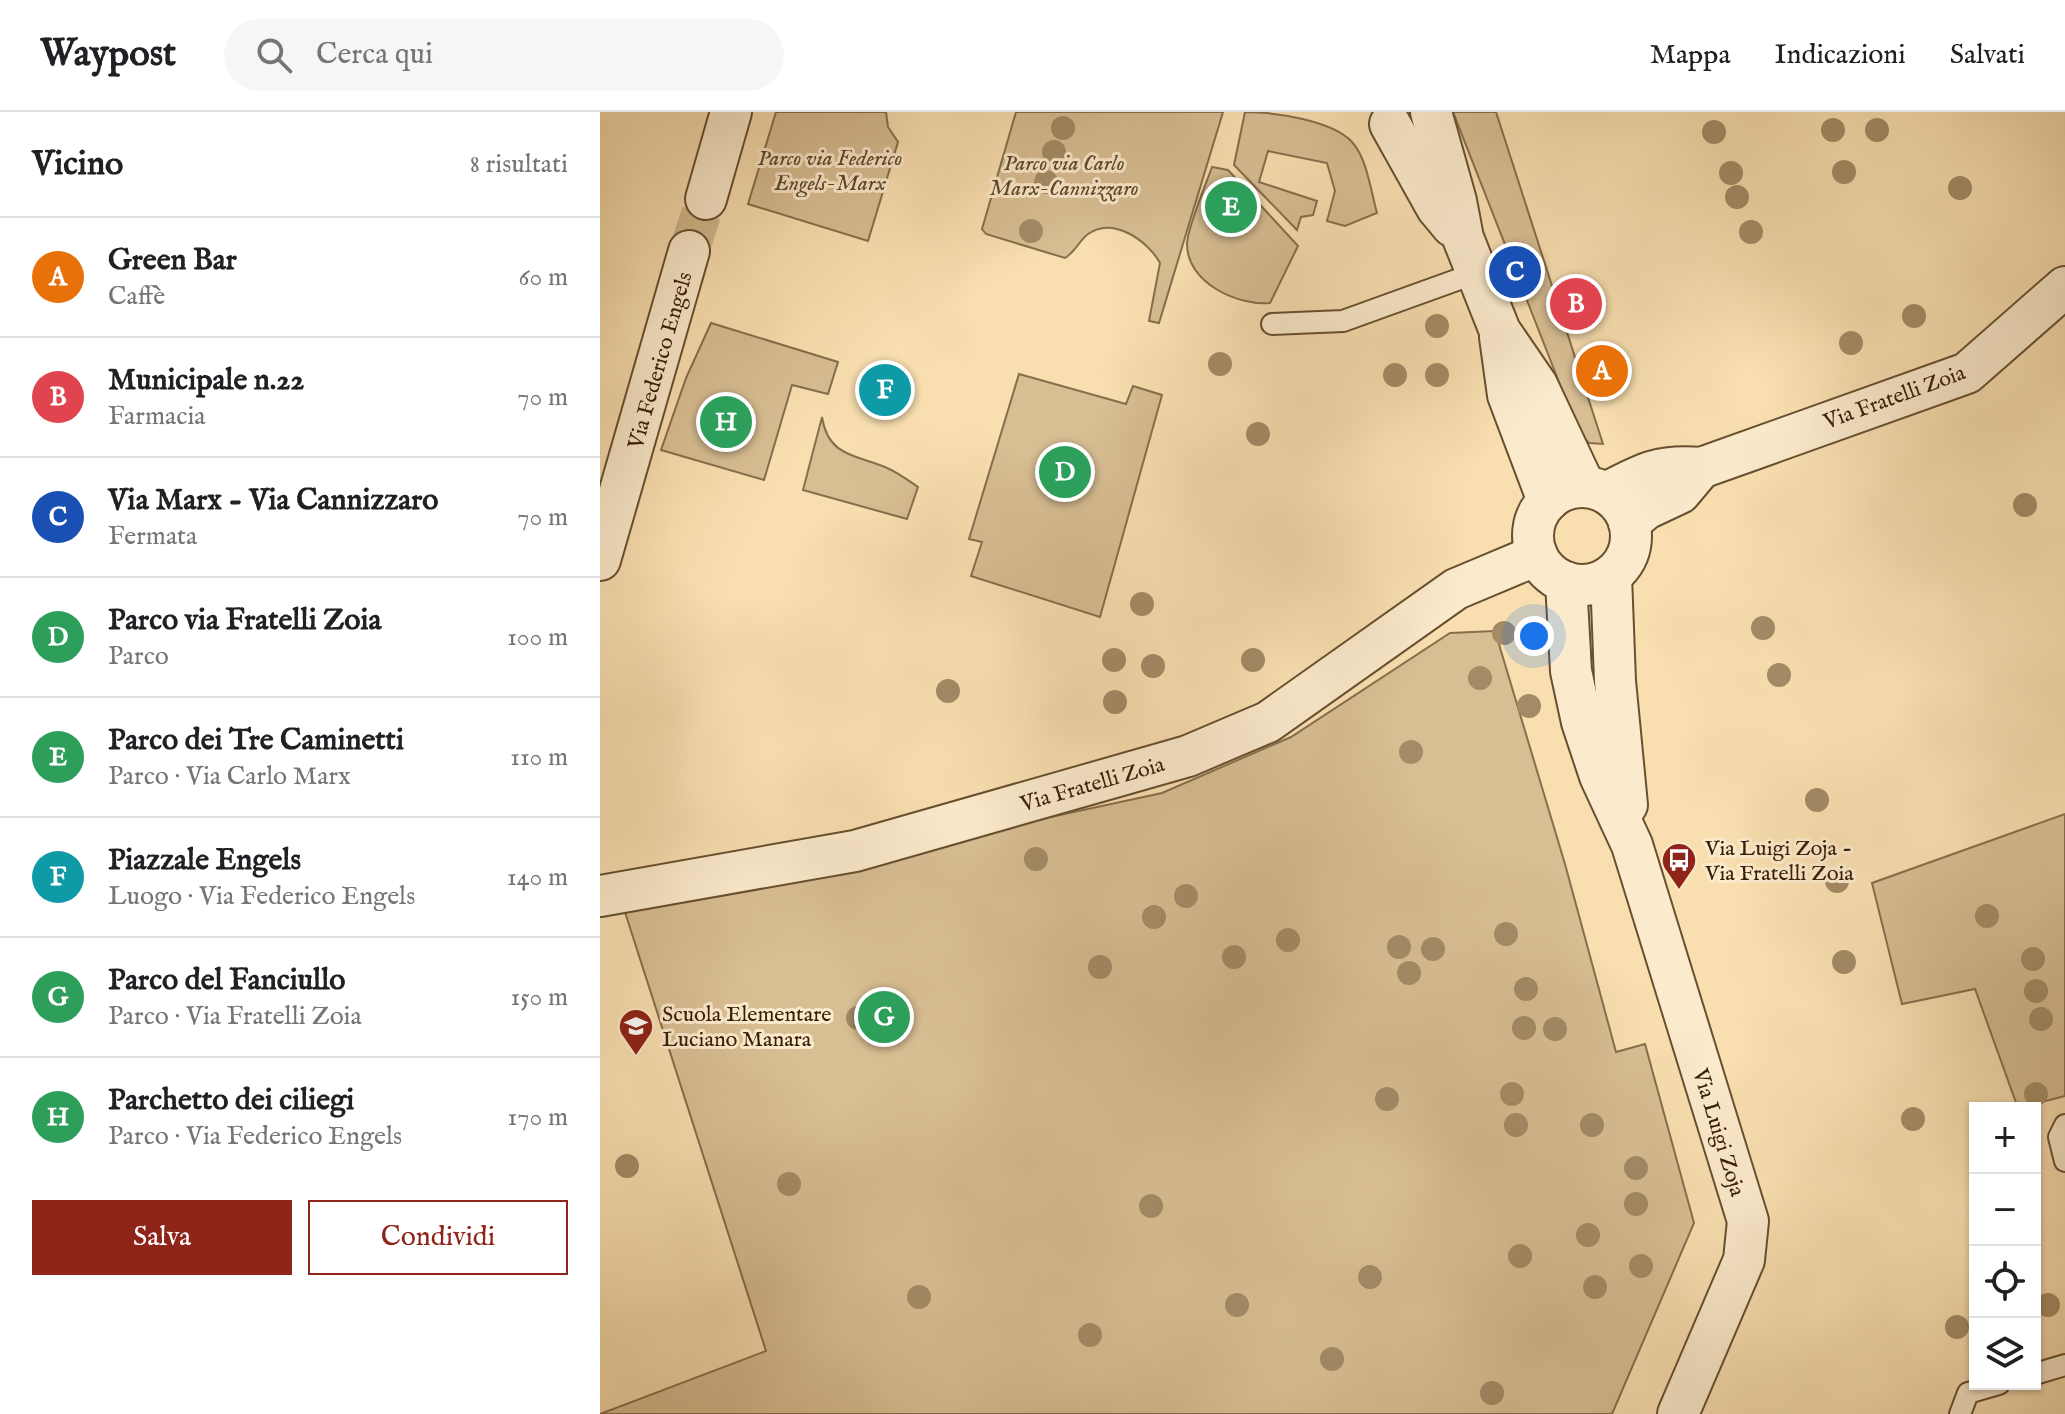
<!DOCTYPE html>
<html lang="it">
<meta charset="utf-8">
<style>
:root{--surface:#fff;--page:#f6f6f6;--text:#202124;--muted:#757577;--line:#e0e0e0;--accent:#8f2418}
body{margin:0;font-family:"IM FELL English",serif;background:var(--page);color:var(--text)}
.controls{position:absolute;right:24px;bottom:24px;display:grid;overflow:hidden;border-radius:0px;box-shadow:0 2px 6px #0004}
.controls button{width:72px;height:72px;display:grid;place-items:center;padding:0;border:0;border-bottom:2px solid var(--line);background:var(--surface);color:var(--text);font:40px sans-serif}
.you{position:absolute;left:934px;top:524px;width:28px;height:28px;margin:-20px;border:6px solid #fff;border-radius:50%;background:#1a73e8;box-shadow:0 0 0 12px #1a73e833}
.badge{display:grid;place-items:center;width:52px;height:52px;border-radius:50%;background:var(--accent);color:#fff;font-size:26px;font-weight:700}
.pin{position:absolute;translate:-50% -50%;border:4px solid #fff;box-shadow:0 2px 8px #0006}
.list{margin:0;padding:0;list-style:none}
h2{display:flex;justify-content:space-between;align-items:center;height:104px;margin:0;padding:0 32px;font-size:34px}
h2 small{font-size:26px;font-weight:400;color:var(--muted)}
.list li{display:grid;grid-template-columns:52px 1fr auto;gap:24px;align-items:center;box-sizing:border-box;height:120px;padding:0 32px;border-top:2px solid var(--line)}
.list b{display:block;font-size:30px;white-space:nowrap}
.list p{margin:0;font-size:26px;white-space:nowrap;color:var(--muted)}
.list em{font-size:26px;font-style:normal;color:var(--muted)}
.actions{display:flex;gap:16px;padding:24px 32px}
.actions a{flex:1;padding:18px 0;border:2px solid var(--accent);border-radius:0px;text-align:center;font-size:28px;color:var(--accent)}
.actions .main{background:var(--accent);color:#fff}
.icon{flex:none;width:44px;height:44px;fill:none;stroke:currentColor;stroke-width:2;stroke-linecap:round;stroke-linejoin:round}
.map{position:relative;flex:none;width:1465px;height:1302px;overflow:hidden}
header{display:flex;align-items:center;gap:48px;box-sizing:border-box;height:112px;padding:0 40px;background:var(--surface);border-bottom:2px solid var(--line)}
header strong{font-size:38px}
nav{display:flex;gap:44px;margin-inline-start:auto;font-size:28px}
.search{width:560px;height:72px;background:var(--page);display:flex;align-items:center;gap:20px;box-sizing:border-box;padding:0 28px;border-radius:44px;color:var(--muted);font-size:30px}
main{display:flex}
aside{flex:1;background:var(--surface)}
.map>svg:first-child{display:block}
.green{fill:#d8be93;stroke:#876e4c;stroke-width:2}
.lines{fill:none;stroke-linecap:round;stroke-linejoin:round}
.minor-tunnel{stroke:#d2b98e;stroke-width:40;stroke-dasharray:40 20;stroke-linecap:butt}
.service-casing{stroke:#674f30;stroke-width:24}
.minor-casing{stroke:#674f30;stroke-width:44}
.service{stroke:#fbeacc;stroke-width:20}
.minor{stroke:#fbeacc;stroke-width:40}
.tree{fill:#a48b66}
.labels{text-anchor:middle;stroke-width:6;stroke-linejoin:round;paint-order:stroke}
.park-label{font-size:22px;font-style:italic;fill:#5e4729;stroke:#fbeacc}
.street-label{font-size:22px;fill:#361f06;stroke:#fbeacc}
.poi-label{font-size:22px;fill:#361f06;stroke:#fbeacc;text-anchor:start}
</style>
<header>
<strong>Waypost</strong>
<div class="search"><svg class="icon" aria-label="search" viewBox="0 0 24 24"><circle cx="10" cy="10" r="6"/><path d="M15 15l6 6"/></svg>Cerca qui</div>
<nav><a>Mappa</a><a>Indicazioni</a><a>Salvati</a></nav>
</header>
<main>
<aside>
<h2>Vicino<small>8 risultati</small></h2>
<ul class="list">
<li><span class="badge" style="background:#e8710a">A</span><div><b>Green Bar</b><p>Caffè</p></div><em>60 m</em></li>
<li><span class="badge" style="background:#e0444e">B</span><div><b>Municipale n.22</b><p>Farmacia</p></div><em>70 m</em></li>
<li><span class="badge" style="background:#1a4fb4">C</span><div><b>Via Marx - Via Cannizzaro</b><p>Fermata</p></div><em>70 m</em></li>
<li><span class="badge" style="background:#2e9e5b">D</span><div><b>Parco via Fratelli Zoia</b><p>Parco</p></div><em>100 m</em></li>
<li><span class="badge" style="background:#2e9e5b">E</span><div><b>Parco dei Tre Caminetti</b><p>Parco · Via Carlo Marx</p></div><em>110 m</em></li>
<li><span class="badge" style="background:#0f9aa8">F</span><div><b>Piazzale Engels</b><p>Luogo · Via Federico Engels</p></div><em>140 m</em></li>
<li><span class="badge" style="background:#2e9e5b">G</span><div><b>Parco del Fanciullo</b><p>Parco · Via Fratelli Zoia</p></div><em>150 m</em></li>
<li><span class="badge" style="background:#2e9e5b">H</span><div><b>Parchetto dei ciliegi</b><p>Parco · Via Federico Engels</p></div><em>170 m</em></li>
</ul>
<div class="actions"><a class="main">Salva</a><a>Condividi</a></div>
</aside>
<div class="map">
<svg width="1465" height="1302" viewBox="0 0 1465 1302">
<rect width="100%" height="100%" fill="#f9dfb0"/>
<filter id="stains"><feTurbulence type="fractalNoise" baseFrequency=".0025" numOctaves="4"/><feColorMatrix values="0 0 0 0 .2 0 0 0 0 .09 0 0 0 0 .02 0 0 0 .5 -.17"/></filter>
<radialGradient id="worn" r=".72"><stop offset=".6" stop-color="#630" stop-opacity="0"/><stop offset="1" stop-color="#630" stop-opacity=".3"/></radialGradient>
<g class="green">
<polygon points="176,0 286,0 288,15 298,30 268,129 148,92"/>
<path d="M416,0H623L559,211L549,209L560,151C548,129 513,104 488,122C479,129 475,140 465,146L386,122L382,117Z"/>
<path d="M645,0C673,0 732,8 752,30C767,46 771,80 777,101L745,114L727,109L735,79L727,51L668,39L659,70L717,89L713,103L701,105L697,118L634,53Z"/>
<polygon points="853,0 896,0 1003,332 989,331 979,321"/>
<path d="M612,55L628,58L698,134L670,191C638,194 587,171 587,132C587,117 606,72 612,55Z"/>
<polygon points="111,211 238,250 228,282 192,273 164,368 61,338 86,266"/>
<polygon points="419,262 526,292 533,274 562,283 500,505 371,464 382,430 369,427"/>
<path d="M222,305C228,344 255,343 285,355C297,360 308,368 318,375L307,407L203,378Z"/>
<polygon points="895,519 965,752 1016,940 1045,932 1094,1111 1012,1302 0,1302 166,1239 24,797 562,681 691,625 850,521"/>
<polygon points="1465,702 1465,984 1418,996 1375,877 1302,892 1272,771"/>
</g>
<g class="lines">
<polyline class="minor-tunnel" points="89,139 106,87"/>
<g class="service-casing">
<g id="service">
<polyline points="672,212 743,209 876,161"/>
<polyline points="1465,1013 1459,1025 1465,1049"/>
<polyline points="1435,1262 1465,1253"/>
<polyline points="1360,1302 1368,1281 1399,1272"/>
</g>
</g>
<g class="minor-casing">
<g id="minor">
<polyline points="831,0 856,89 863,126 900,219 937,273 985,375"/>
<polyline points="790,12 837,96 852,114"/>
<polyline points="106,87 131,0"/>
<polyline points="900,225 908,283 948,389"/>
<circle cx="982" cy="424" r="49"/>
<path d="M1006,381C1042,362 1059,352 1101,356L1367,261L1465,175"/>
<polyline points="1029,411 1046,397 1080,381 1101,356"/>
<polyline points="0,448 89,139"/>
<polyline points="1011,464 1015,569 1027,693"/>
<polyline points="966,470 971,559 982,610 1000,664 1032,733 1148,1109 1144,1148 1078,1302"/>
<polyline points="0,784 255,739 588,644 668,610 856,477 937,443"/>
</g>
</g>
<use href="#service" class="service"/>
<use href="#minor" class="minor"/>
</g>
<g class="tree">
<circle cx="463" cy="16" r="12"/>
<circle cx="1233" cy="18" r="12"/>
<circle cx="1277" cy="18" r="12"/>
<circle cx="1114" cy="20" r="12"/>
<circle cx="454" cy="40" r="12"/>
<circle cx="1244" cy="60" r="12"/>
<circle cx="1131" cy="61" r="12"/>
<circle cx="446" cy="70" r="12"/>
<circle cx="1360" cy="76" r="12"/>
<circle cx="1137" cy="85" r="12"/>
<circle cx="431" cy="119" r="12"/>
<circle cx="1151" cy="120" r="12"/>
<circle cx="1314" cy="204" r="12"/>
<circle cx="837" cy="214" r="12"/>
<circle cx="1251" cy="231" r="12"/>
<circle cx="620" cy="252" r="12"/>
<circle cx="795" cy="263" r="12"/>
<circle cx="837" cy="263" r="12"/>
<circle cx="658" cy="322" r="12"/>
<circle cx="1425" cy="393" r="12"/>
<circle cx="542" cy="492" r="12"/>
<circle cx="1163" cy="516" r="12"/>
<circle cx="904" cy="521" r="12"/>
<circle cx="514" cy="548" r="12"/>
<circle cx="653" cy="548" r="12"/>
<circle cx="553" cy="554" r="12"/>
<circle cx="1179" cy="563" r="12"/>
<circle cx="880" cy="566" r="12"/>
<circle cx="348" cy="579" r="12"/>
<circle cx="515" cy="590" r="12"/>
<circle cx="929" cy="594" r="12"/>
<circle cx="811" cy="640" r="12"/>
<circle cx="1217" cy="688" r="12"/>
<circle cx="436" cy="747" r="12"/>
<circle cx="1237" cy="769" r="12"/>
<circle cx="586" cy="784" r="12"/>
<circle cx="1387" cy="804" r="12"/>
<circle cx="554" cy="805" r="12"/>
<circle cx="906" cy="822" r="12"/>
<circle cx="688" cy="828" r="12"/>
<circle cx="799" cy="835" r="12"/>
<circle cx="833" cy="837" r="12"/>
<circle cx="634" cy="845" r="12"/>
<circle cx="1433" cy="847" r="12"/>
<circle cx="1244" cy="850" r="12"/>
<circle cx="500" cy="855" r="12"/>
<circle cx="809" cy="861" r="12"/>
<circle cx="926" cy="877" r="12"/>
<circle cx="1436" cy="879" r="12"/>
<circle cx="258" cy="906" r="12"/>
<circle cx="1441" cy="907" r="12"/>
<circle cx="924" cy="916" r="12"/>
<circle cx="955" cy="917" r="12"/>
<circle cx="912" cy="982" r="12"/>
<circle cx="1436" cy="982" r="12"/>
<circle cx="787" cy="987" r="12"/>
<circle cx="1313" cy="1007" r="12"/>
<circle cx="916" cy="1013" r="12"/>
<circle cx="992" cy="1013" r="12"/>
<circle cx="27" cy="1054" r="12"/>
<circle cx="1036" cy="1056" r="12"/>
<circle cx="189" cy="1072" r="12"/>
<circle cx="1036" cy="1092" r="12"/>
<circle cx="551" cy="1094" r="12"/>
<circle cx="988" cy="1123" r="12"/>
<circle cx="920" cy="1144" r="12"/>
<circle cx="1041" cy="1154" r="12"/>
<circle cx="770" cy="1165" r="12"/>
<circle cx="995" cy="1175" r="12"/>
<circle cx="319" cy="1185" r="12"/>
<circle cx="637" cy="1193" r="12"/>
<circle cx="1448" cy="1193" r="12"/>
<circle cx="1357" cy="1215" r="12"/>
<circle cx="490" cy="1223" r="12"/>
<circle cx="732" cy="1247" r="12"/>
<circle cx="892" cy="1281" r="12"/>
</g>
<defs>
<g id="bus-pin" transform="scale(1.8)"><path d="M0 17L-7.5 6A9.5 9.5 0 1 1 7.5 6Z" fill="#8f2418" stroke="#fbeacc"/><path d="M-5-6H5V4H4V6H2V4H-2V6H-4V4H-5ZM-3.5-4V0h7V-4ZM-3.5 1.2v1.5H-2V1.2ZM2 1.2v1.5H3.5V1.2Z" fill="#fff"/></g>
<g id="school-pin" transform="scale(1.8)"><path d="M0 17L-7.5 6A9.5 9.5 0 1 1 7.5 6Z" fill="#8f2418" stroke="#fbeacc"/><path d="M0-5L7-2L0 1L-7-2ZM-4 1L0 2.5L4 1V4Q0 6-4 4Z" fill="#fff"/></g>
</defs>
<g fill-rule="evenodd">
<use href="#bus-pin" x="1079" y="748"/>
<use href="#school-pin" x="36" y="914"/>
</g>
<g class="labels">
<g class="park-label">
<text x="230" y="53">Parco via Federico<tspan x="230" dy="25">Engels-Marx</tspan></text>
<text x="464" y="58">Parco via Carlo<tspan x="464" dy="25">Marx-Cannizzaro</tspan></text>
</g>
<g class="street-label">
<text transform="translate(59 248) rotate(-74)" y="8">Via Federico Engels</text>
<text transform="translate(1294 284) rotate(-20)" y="8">Via Fratelli Zoia</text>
<text transform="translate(492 671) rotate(-16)" y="8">Via Fratelli Zoia</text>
<text transform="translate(1120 1020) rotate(73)" y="8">Via Luigi Zoja</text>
</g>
<g class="poi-label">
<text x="1105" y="743">Via Luigi Zoja -<tspan x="1105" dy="25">Via Fratelli Zoia</tspan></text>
<text x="62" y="909">Scuola Elementare<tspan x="62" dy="25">Luciano Manara</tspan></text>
</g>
</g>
<rect width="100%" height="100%" filter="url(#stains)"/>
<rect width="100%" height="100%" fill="url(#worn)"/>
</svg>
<div class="controls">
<button>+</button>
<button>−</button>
<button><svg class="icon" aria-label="locate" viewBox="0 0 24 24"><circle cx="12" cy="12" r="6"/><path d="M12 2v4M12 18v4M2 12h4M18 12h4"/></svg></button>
<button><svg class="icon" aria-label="layers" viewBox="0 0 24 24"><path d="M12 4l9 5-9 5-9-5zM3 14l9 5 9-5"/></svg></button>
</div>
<div class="you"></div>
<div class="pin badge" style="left:1002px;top:259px;background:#e8710a">A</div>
<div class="pin badge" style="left:976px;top:192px;background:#e0444e">B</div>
<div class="pin badge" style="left:915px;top:160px;background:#1a4fb4">C</div>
<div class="pin badge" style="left:465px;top:360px;background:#2e9e5b">D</div>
<div class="pin badge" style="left:631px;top:95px;background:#2e9e5b">E</div>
<div class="pin badge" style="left:285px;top:278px;background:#0f9aa8">F</div>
<div class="pin badge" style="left:284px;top:905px;background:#2e9e5b">G</div>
<div class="pin badge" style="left:126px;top:310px;background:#2e9e5b">H</div>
</div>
</main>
